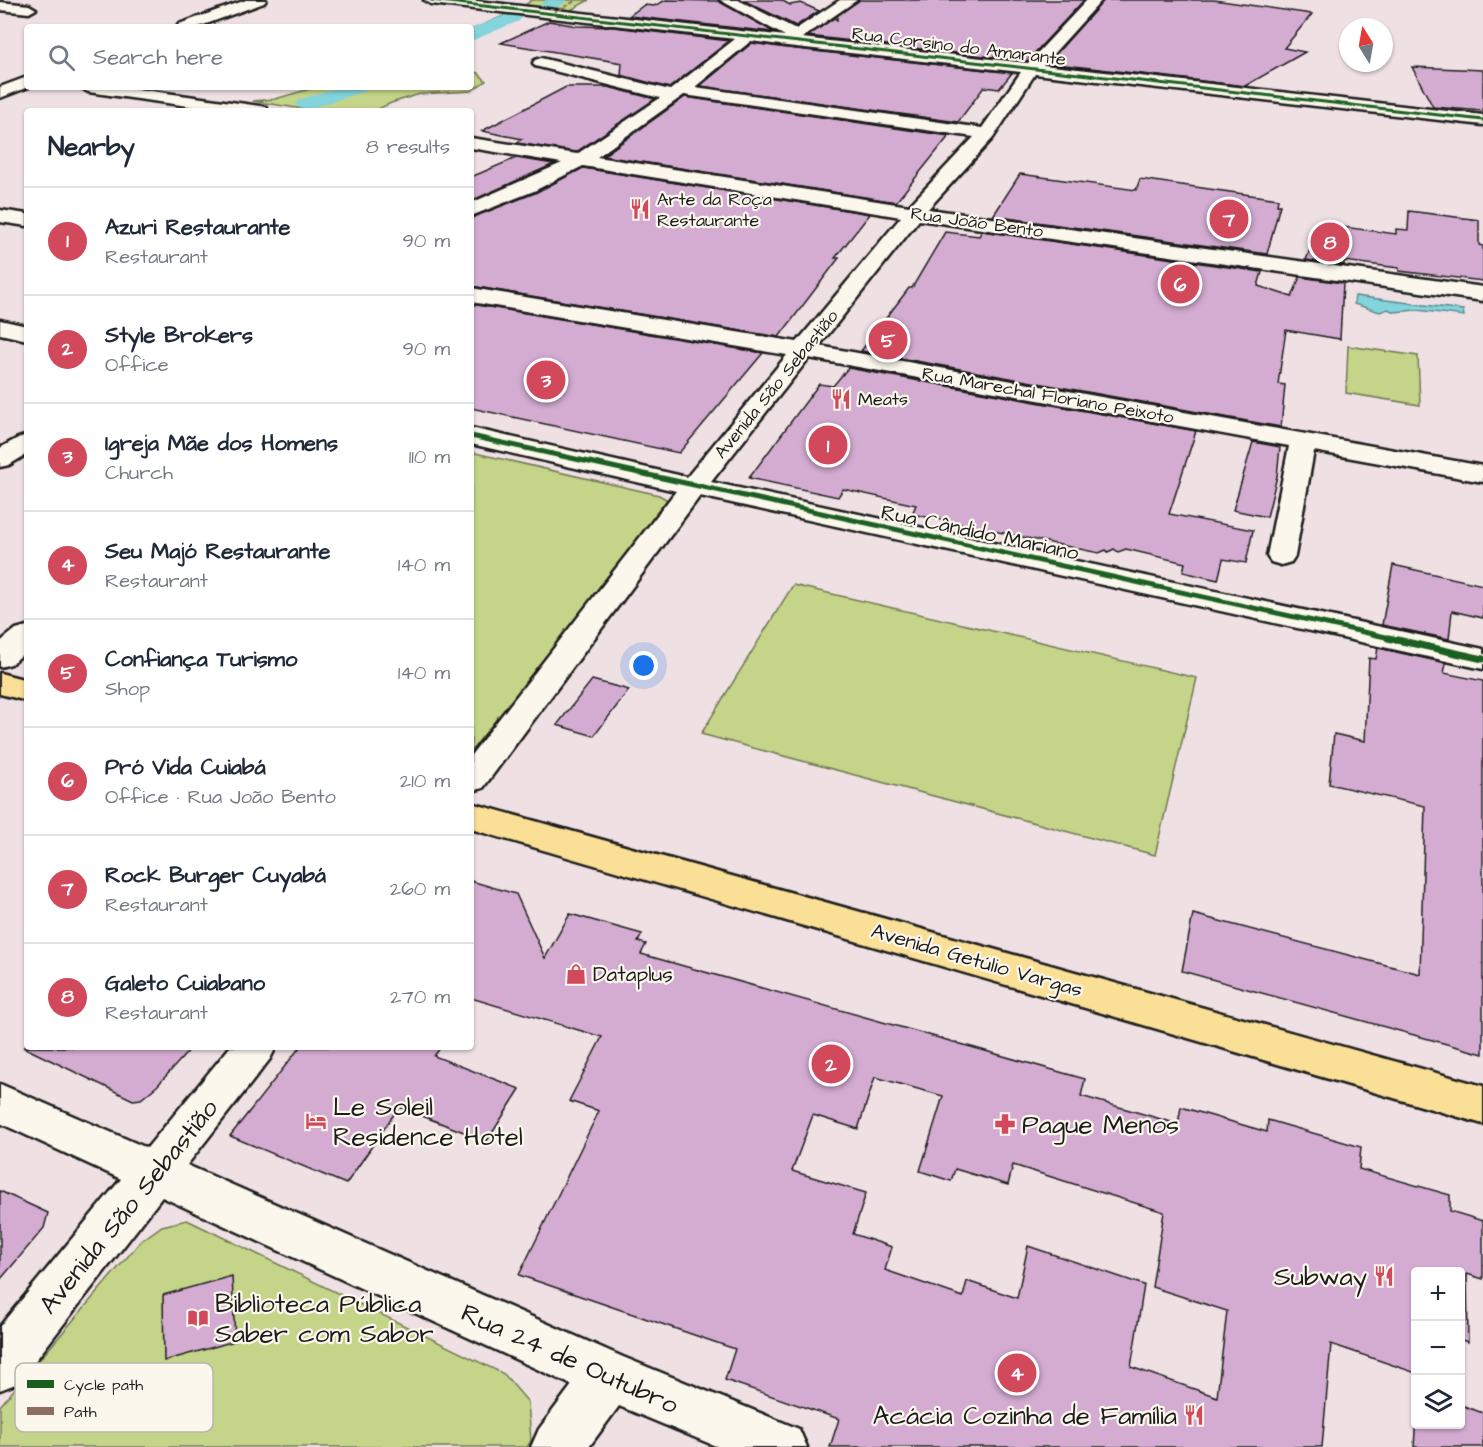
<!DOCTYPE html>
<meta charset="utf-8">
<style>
:root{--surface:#fff;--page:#f6f6f7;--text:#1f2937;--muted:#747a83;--line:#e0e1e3;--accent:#d1495b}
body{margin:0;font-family:"Architects Daughter",sans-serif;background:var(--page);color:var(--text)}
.controls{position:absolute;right:18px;bottom:18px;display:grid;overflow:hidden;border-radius:6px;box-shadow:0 2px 4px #0004}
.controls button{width:54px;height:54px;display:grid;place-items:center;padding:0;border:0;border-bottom:2px solid var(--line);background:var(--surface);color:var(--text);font:30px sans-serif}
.compass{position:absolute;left:1339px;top:18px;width:54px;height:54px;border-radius:50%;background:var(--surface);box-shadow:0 2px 4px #0004;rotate:349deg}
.you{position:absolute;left:644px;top:666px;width:21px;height:21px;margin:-15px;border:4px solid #fff;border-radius:50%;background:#1a73e8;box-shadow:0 0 0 9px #1a73e833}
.badge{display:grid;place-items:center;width:39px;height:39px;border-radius:50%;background:var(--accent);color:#fff;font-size:20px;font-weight:700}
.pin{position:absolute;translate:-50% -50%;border:3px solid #fff;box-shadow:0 2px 6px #0006}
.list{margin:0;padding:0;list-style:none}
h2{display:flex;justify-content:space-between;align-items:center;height:78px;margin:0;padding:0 24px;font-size:26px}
h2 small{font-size:20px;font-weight:400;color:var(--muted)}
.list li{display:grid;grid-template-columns:39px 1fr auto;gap:18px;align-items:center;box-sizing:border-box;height:108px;padding:0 24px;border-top:2px solid var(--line)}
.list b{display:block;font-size:22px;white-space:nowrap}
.list p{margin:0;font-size:20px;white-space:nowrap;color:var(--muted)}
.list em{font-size:20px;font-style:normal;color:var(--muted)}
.icon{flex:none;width:33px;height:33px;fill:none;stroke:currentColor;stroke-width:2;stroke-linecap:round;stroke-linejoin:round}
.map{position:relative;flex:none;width:1483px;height:1447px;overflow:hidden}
.search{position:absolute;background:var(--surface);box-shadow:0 2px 4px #0004;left:24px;top:24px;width:450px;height:66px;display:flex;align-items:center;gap:15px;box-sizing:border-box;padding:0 21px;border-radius:6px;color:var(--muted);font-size:22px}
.panel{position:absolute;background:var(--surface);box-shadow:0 2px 4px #0004;left:24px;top:108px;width:450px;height:942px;border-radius:6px}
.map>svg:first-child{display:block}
.green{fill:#c4d489;stroke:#707852;stroke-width:1.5}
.water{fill:#83d4db;stroke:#5a8a8f;stroke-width:1.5}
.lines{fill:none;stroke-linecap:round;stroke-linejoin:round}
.canal{fill:#83d4db;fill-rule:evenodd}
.building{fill:#d4acd2;stroke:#1c1c1c;stroke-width:1.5;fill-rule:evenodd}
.minor-casing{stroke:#1c1c1c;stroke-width:5}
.major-casing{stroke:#1c1c1c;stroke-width:5}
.minor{fill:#fbf7ec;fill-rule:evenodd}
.major{fill:#fadf96;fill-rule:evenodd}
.quiet{stroke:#8d6e63;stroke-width:2;stroke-dasharray:4.5 2;stroke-linecap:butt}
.cycleway-far2-casing{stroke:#fbf7ec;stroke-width:4.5}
.cycleway-far1-casing{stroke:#fbf7ec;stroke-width:8}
.cycleway-casing{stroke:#fbf7ec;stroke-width:10}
.cycleway-far2{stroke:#1b5e20;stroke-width:3}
.cycleway-far1{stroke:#1b5e20;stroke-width:5}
.cycleway{stroke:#1b5e20;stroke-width:7}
.labels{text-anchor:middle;stroke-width:4.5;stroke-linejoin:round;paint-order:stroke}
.far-street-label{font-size:18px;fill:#1c1c1c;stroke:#fbf7ec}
.far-poi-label{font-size:18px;fill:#1c1c1c;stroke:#fbf7ec;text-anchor:start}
.street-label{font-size:21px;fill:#1c1c1c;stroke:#fbf7ec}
.poi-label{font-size:21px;fill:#1c1c1c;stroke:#fbf7ec;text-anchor:start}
.near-poi-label{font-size:26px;fill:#1c1c1c;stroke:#fbf7ec;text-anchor:start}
.near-street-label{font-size:26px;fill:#1c1c1c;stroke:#fbf7ec}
.key{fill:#fbf7ec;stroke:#b8b5ae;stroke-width:1.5}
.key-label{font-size:16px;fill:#1c1c1c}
</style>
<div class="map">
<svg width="1483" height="1447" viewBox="0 0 1483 1447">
<rect width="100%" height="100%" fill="#efe0e4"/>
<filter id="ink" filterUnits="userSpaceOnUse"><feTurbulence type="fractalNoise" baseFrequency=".0167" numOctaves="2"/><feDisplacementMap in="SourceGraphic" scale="12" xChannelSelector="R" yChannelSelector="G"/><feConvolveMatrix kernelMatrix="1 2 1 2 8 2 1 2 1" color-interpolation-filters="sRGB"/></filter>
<g filter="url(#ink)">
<g class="green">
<polygon points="532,0 589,0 569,11 522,7"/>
<polygon points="508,14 524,16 471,39 471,30"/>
<polygon points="471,71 478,73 486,81 471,91 420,94 391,103 374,111 315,111 253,101 275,99 317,87 471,87"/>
<polygon points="1348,346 1418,356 1420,405 1346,393"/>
<polygon points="471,452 659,495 666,499 668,506 471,751"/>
<polygon points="793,585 1197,678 1155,855 701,734"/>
<polygon points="187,1220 504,1374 528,1402 531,1440 527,1447 0,1447 0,1406 141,1241 162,1226"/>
</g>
<polygon class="water" points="1355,296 1463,310 1464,316 1417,310 1394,312 1388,309 1380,312 1354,304"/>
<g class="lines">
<g class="canal">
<polygon points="546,0 566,0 564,4 547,11 539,6"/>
<polygon points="513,12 519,13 522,17 519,21 471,41 471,29"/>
<polygon points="339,87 368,87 365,91 306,110 299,108 296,104 299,100"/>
</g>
</g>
<g class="building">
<polygon points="666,0 718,1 774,32 629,16 644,5 654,6"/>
<polygon points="743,0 781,0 790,5 801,3 819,11 796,26"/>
<polygon points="859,0 1084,0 1027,61 808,36 834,18 837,20 837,16"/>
<polygon points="1104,0 1214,0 1312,14 1284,48 1305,52 1245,86 1048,63"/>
<polygon points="549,21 577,26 614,27 729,41 669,88 621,75 622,63 501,43"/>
<polygon points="752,43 787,48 1012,73 999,89 984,87 958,122 700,86"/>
<polygon points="1412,67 1483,70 1483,111 1433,107"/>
<polygon points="566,87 608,87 655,99 576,152 516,143 522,139 482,131"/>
<polygon points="685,97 949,136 896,202 603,156"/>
<polygon points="516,158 554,164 471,201 471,177"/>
<polygon points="583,168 870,214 835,258 839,258 779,337 471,286 471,218 535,193"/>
<polygon points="1020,174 1136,190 1140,179 1278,199 1277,205 1280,205 1267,254 993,216"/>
<polygon points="1409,211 1479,220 1479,245 1483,246 1483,281 1399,271 1399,268 1344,261 1344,265 1306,260 1320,224 1396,234 1396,229 1408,230"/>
<polygon points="982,231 1262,272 1258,286 1292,297 1300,277 1343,283 1340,339 1286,330 1278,384 1285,385 1281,427 861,351 909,288 912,288 945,232 979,236"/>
<polygon points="471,304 763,353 679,453 471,408"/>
<polygon points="848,368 1196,431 1169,514 1253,530 1246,563 1223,559 1218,580 1183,572 1185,563 1126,549 1118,552 1114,549 1108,552 1106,550 1099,553 912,514 916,505 843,489 838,497 749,478 819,384 833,386"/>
<polygon points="1253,442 1280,447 1277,476 1267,517 1233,510"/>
<polygon points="1393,565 1483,585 1483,618 1452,611 1449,639 1382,625"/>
<polygon points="1378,648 1446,663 1444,673 1483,681 1483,1054 1182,971 1193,914 1420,974 1425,806 1329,784 1334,734 1365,741 1369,658 1376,659"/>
<polygon points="592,680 629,690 594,736 557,725"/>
<path d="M471,881L516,894L545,958L570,914L642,934L638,942L646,944L641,954L1085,1079L1081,1096L1178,1124L1181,1107L1267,1132L1268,1120L1361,1147L1359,1169L1450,1195V1211L1483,1221V1279L1467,1274L1468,1342L1461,1340V1272H1416V1373L1331,1344L1322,1447H830L839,1419L725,1380L735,1349L519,1275L599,1111L569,1101L602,1037L471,998ZM875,1077L943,1096L920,1171L951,1181L955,1169L1008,1185L1013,1165L1164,1212L1152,1287L1227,1311L1217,1397L1131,1367L1144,1285L1028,1246L1017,1298L967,1281L963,1297L885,1270L892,1247L853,1234L866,1193L792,1171L813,1115L858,1129Z"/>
<polygon points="23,1047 192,1047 157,1086 141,1099 133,1100"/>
<polygon points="300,1047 441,1047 434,1056 520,1089 487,1141 399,1107 346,1184 230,1136"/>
<polygon points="0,1191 48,1213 44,1228 0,1280"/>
<polygon points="232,1276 235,1341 164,1361 163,1295"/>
<polygon points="1461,1405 1483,1413 1483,1447 1414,1447 1416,1417 1416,1425 1461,1425"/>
</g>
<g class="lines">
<g class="minor-casing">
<g id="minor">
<polygon points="246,0 266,0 264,3 198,27 177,27 179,24"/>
<path d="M424,0H468L785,36L720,0H738L796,29L840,0H857L802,38L1028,63L1087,0H1102L1043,65L1483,115V125L1035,74L993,138L928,209L1483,287V301L919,220L819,346L1483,466V482L1314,451L1295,556L1291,562L1281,565L1271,562L1267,556L1289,446L809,358L711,482L1483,649V669L700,496L483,788L471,791V755L676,491L471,444V428L687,477L787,355L471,302V288L797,342L901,217L583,166L534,191L471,216V203L562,163L471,148V138L577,154L660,98L535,66L533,63L535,60L541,58L670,90L735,39L431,4ZM751,41L787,46L1021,72L982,128L695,87ZM684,95L974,137L909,206L597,157Z"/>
<polygon points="0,2 29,5 36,9 29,13 0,10"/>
<polygon points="27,77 27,87 29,87 0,98 0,87"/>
<polygon points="80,87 123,87 260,106 266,107 268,111 224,111 88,92"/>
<polygon points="0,210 27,214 27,226 0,222"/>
<polygon points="0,320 27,326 27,340 0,334"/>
<polygon points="27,435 27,454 9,465 0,467 0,448 18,438"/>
<polygon points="27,626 27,651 11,664 0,667 0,642 16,629"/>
<polygon points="230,1047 276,1047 270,1059 187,1165 623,1357 799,1429 807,1447 718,1447 619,1406 589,1447 531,1447 539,1429 572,1385 162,1197 18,1383 0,1390 0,1326 121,1179 0,1123 0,1084 147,1148"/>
</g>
</g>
<g class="major-casing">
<g id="major">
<polygon points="0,673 27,680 27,701 0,694"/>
<polygon points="471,803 1483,1086 1483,1124 471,829"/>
</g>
</g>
<use href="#minor" class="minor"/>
<use href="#major" class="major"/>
<polyline class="quiet" points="553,13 577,0"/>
<g class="cycleway-far2-casing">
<polyline id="cycleway-far2" points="431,0 1483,120"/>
</g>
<g class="cycleway-far1-casing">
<polyline id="cycleway-far1" points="471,436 1395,639"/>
</g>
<g class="cycleway-casing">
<polyline id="cycleway" points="1388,638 1483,659"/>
</g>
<use href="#cycleway-far2" class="cycleway-far2"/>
<use href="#cycleway-far1" class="cycleway-far1"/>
<use href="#cycleway" class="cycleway"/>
</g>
</g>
<defs>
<g id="restaurant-bare" transform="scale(1.62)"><path d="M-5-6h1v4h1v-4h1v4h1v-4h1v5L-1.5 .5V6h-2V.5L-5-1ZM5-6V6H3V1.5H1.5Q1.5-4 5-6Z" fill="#d1495b" stroke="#fbf7ec" stroke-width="2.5" paint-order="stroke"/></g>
<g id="shop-bare" transform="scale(1.62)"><path d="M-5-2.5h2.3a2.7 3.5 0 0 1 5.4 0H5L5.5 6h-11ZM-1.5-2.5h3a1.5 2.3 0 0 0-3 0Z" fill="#d1495b" stroke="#fbf7ec" stroke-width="2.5" paint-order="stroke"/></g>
<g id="hotel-bare" transform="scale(1.62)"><path d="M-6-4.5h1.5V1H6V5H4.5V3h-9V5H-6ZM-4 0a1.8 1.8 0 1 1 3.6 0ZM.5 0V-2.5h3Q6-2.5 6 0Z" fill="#d1495b" stroke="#fbf7ec" stroke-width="2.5" paint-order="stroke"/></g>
<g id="pharmacy-bare" transform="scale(1.62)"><path d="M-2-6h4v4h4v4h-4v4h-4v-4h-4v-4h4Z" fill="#d1495b" stroke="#fbf7ec" stroke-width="2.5" paint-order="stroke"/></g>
<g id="library-bare" transform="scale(1.62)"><path d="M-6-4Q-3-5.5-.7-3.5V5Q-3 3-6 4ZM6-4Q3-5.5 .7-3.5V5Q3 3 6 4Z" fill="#d1495b" stroke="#fbf7ec" stroke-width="2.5" paint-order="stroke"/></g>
</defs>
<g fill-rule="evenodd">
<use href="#restaurant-bare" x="640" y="209"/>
<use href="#restaurant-bare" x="841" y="399"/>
<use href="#shop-bare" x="576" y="974"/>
<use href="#hotel-bare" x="316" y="1121"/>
<use href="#pharmacy-bare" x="1005" y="1124"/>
<use href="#restaurant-bare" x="1384" y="1276"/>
<use href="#library-bare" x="198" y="1318"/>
<use href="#restaurant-bare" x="1194" y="1415"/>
</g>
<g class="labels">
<g class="far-street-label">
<text transform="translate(959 46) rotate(7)" y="6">Rua Corsino do Amarante</text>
<text transform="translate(977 222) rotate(8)" y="6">Rua João Bento</text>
<text transform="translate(776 384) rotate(-51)" y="6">Avenida São Sebastião</text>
<text transform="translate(1048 395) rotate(10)" y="6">Rua Marechal Floriano Peixoto</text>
</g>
<g class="far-poi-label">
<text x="657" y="205">Arte da Roça<tspan x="657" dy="21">Restaurante</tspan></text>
<text x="858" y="405">Meats</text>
</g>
<g class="street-label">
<text transform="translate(980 532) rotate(12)" y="7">Rua Cândido Mariano</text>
<text transform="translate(977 960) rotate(16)" y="7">Avenida Getúlio Vargas</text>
</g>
<g class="poi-label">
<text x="593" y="981">Dataplus</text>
</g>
<g class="near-poi-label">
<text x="333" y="1115">Le Soleil<tspan x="333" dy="30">Residence Hotel</tspan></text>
<text x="1022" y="1133">Pague Menos</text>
<text x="1367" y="1285" text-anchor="end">Subway</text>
<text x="215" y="1312">Biblioteca Pública<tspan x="215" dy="30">Saber com Sabor</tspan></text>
<text x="1177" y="1424" text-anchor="end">Acácia Cozinha de Família</text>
</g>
<g class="near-street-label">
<text transform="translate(128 1206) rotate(-51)" y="9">Avenida São Sebastião</text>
<text transform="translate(570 1358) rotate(24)" y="9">Rua 24 de Outubro</text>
</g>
</g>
<rect x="15" y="1363" width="198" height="69" rx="9" class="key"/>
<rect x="27" y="1380" width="27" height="8" fill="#1b5e20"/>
<rect x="27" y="1407" width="27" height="8" fill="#8d6e63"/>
<g class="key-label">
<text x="64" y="1390">Cycle path</text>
<text x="64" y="1417">Path</text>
</g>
</svg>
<div class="controls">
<button>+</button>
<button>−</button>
<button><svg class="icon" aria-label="layers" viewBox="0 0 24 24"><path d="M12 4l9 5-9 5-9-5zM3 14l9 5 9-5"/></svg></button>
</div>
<svg class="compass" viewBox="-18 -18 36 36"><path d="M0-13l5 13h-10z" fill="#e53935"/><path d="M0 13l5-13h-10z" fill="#747a83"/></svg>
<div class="you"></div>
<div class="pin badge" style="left:828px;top:445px">1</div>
<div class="pin badge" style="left:831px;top:1064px">2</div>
<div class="pin badge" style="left:546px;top:380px">3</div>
<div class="pin badge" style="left:1017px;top:1373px">4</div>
<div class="pin badge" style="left:888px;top:340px">5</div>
<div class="pin badge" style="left:1180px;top:284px">6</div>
<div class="pin badge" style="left:1229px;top:219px">7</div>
<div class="pin badge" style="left:1330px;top:242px">8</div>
<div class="search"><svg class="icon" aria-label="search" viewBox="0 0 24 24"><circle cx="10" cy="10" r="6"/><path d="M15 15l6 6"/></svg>Search here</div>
<section class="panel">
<h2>Nearby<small>8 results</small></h2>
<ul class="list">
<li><span class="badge">1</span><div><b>Azuri Restaurante</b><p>Restaurant</p></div><em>90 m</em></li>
<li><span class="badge">2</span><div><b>Style Brokers</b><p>Office</p></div><em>90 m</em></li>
<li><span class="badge">3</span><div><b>Igreja Mãe dos Homens</b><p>Church</p></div><em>110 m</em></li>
<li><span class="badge">4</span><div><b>Seu Majó Restaurante</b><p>Restaurant</p></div><em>140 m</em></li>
<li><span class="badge">5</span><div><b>Confiança Turismo</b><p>Shop</p></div><em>140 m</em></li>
<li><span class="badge">6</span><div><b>Pró Vida Cuiabá</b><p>Office · Rua João Bento</p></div><em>210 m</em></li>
<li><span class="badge">7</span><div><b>Rock Burger Cuyabá</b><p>Restaurant</p></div><em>260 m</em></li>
<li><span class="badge">8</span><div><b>Galeto Cuiabano</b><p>Restaurant</p></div><em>270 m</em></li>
</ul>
</section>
</div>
